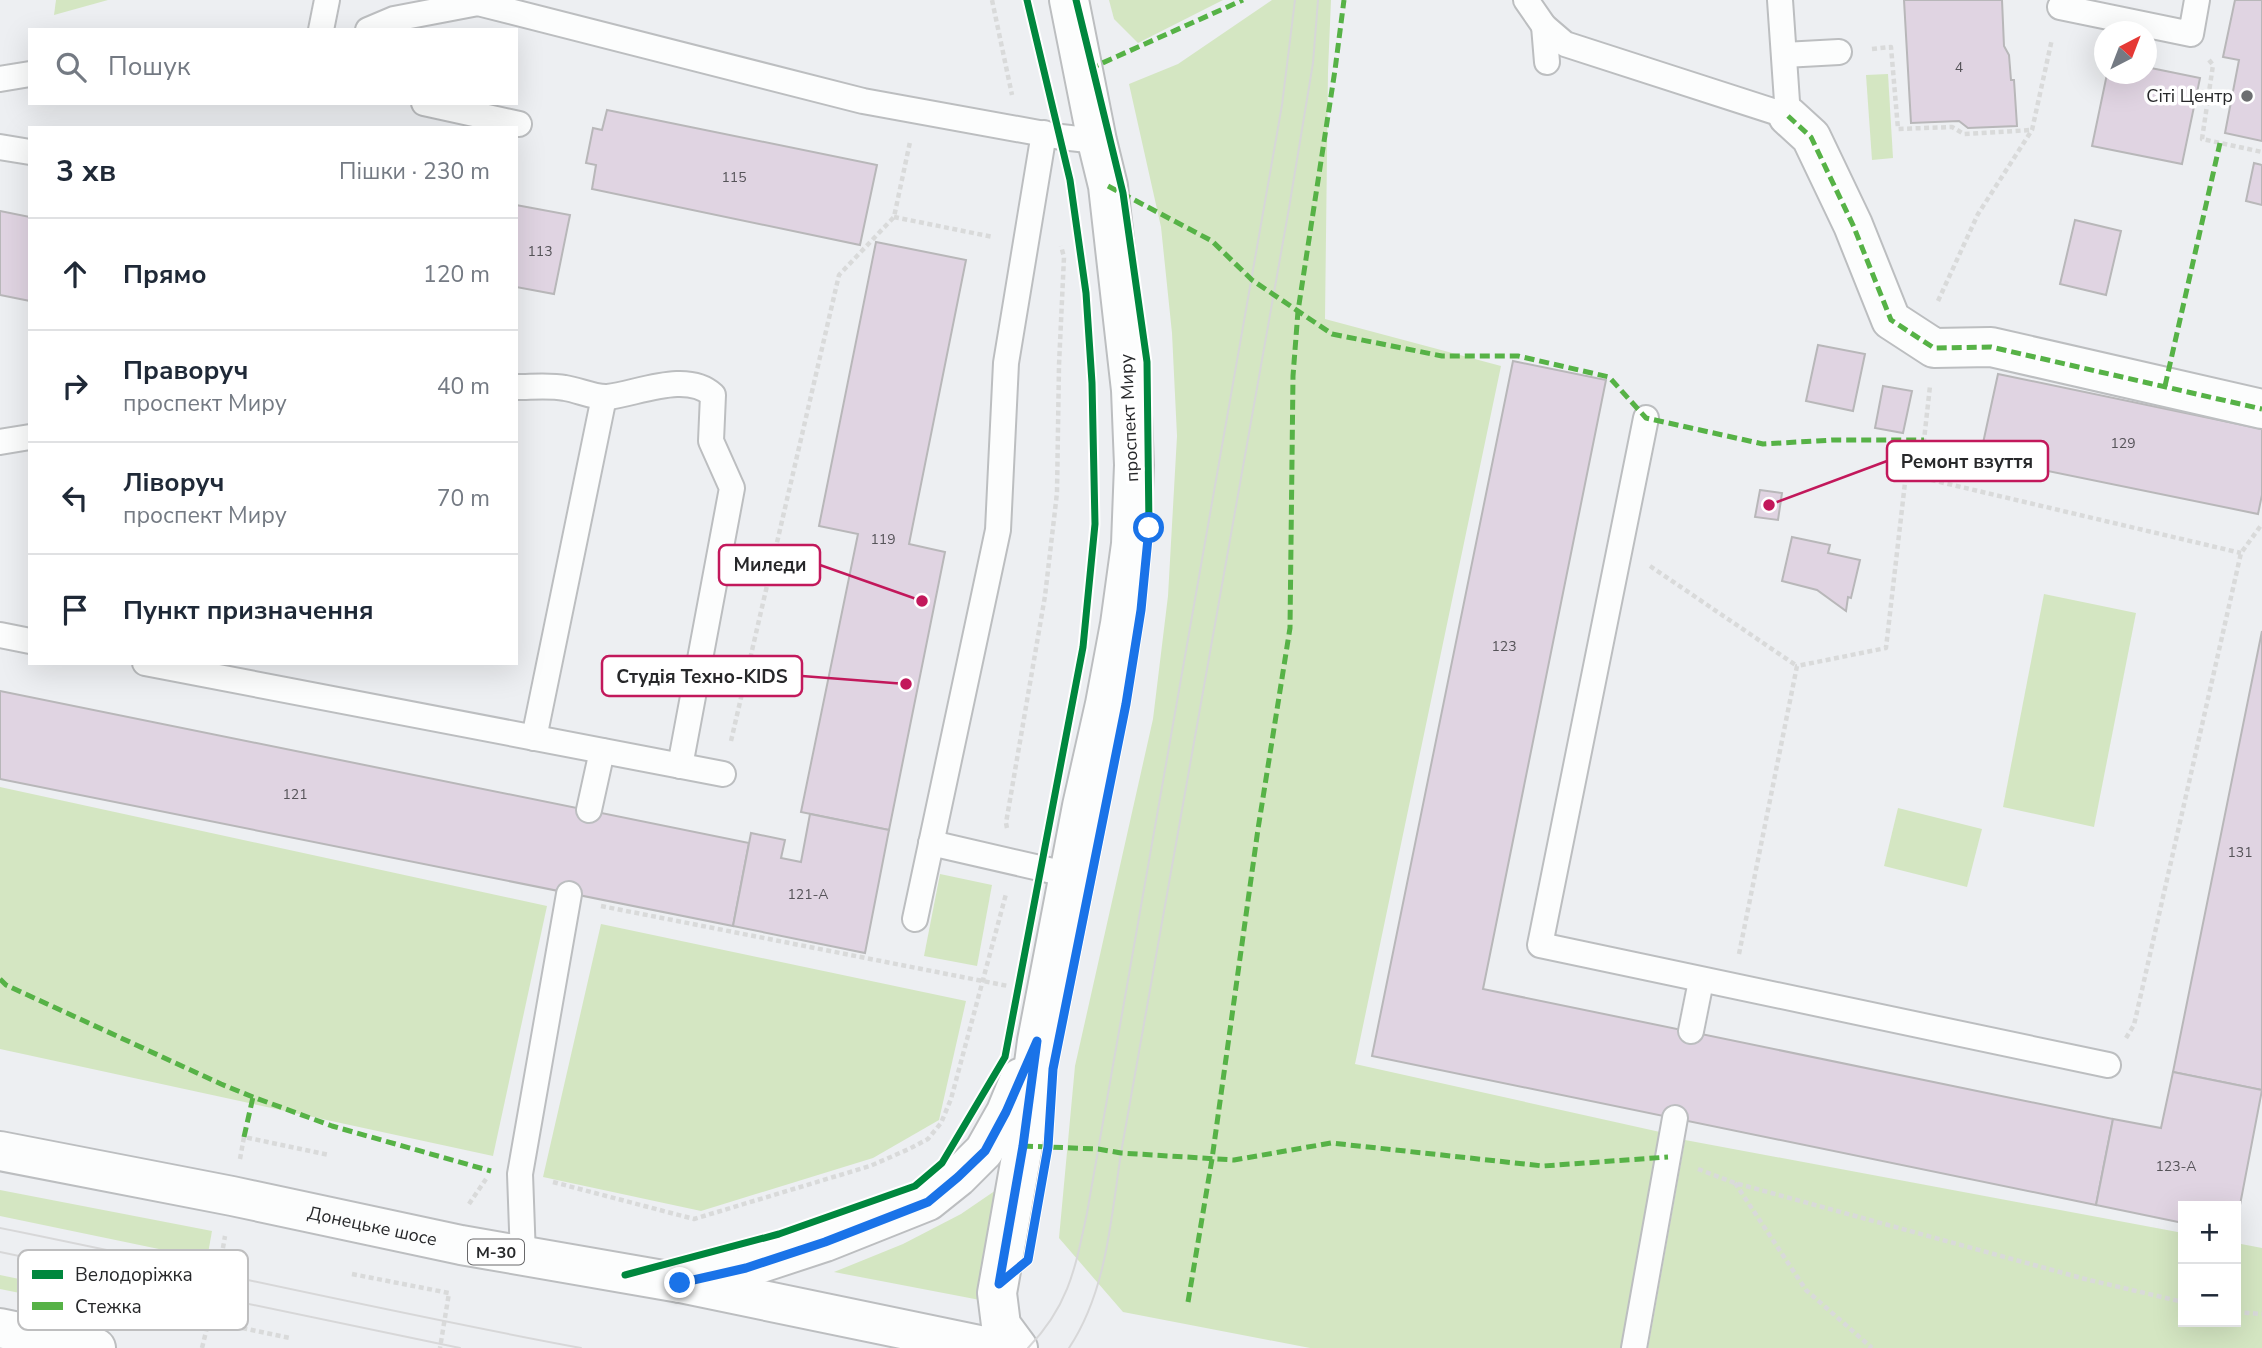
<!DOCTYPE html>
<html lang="uk">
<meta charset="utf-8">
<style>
:root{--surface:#fff;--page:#f6f6f7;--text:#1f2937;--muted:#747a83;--line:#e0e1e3}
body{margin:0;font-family:"Nunito Sans",sans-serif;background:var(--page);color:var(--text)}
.controls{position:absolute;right:21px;bottom:21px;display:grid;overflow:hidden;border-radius:0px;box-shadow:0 7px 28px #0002}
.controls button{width:63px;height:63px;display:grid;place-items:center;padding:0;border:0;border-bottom:2px solid var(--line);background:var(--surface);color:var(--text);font:35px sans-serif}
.compass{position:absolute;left:2094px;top:21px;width:63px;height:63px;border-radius:50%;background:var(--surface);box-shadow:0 7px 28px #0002;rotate:42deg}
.stop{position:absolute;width:21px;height:21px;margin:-16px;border:5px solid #1a73e8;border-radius:50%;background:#fff}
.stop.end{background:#1a73e8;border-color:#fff;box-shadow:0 2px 7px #0008}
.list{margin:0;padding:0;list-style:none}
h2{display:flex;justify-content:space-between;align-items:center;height:91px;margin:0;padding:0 28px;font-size:30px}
h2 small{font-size:23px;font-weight:400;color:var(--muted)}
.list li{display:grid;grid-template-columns:46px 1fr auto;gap:21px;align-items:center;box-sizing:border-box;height:112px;padding:0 28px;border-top:2px solid var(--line)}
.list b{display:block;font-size:26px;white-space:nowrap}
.list p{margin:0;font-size:23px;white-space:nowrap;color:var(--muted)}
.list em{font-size:23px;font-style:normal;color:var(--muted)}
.icon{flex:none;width:38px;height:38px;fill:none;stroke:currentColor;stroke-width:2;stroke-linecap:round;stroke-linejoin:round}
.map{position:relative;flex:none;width:2262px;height:1348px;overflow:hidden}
.search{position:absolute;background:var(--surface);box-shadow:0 7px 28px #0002;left:28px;top:28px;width:490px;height:77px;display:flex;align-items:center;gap:18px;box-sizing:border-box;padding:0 24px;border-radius:0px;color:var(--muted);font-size:26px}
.panel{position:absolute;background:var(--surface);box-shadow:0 7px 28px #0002;left:28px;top:126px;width:490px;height:539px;border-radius:0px}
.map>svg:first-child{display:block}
.green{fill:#d4e6c2}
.building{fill:#e0d4e2;stroke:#b8b7b9;stroke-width:2}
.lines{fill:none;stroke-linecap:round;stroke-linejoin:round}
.lane-casing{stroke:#bcbec0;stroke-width:28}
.street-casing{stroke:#bcbec0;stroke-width:42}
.secondary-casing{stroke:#bcbec0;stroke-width:42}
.highway-casing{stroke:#bcbec0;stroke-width:42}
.path{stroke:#d9dada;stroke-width:4.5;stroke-dasharray:5 3.5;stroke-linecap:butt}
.lane{stroke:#fcfdfd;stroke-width:24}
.street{stroke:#fcfdfd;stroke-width:38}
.secondary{stroke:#fcfdfd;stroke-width:38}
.highway{stroke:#fcfdfd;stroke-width:38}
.tram{stroke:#d7d7d8;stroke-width:2}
.quiet{stroke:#56b246;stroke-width:5;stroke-dasharray:10 5;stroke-linecap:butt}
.cycleway-casing{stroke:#fff;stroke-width:11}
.cycleway{stroke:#00873e;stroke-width:7}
.route{stroke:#1a73e8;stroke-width:9}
.poi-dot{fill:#6c6e70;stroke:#fff;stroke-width:2.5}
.labels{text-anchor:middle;stroke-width:7;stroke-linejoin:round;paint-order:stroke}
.number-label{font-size:14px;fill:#555358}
.shield{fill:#fff;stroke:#68686a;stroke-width:2}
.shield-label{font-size:16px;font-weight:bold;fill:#27282a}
.poi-label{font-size:18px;fill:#27282a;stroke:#fff;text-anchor:end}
.street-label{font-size:18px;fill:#27282a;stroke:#fff}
.key{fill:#fff;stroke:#bebebf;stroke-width:2}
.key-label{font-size:19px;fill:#27282a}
.leader{fill:none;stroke:#c2185b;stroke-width:2.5}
.callout-dot{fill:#c2185b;stroke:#fff;stroke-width:2.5}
.callout{fill:#fff;stroke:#c2185b;stroke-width:2.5}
.callout-label{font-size:19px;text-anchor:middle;font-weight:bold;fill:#27282a}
</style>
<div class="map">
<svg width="2262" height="1348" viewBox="0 0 2262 1348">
<rect width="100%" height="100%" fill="#edeff2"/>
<g class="green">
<polygon points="56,0 108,0 54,15"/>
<polygon points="1109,0 1223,0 1138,43 1114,19"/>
<polygon points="1272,0 1331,0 1328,71 1325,319 1501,366 1355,1064 1660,1132 1624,1348 1310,1348 1123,1312 1059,1238 1075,1066 1153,719 1168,596 1177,436 1172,333 1161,227 1129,84 1178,64"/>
<polygon points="1888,74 1893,158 1872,160 1866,75"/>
<polygon points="2044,594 2136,613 2094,827 2003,807"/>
<polygon points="0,787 547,906 493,1156 0,1049"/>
<polygon points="1898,808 1982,829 1967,887 1884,866"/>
<polygon points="940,874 992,885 977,966 924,956"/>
<polygon points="601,924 966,1001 939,1120 873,1158 701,1211 543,1177"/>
<polygon points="1685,1140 2183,1233 2183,1322 2236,1322 2236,1243 2262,1248 2262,1348 1648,1348"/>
<polygon points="1002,1186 980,1300 834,1272 903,1244 961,1214"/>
<polygon points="0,1190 212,1231 207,1259 0,1216"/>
<polygon points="0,1275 202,1317 199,1329 0,1289"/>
</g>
<g class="building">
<polygon points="1904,0 2002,0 2004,46 2009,55 2011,80 2014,80 2017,126 1968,128 1959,121 1911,123"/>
<polygon points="2235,0 2262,0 2262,141 2225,133 2239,60 2223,57"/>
<polygon points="2146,67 2200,78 2182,164 2092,146 2107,74 2146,74"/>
<polygon points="607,110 877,165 860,245 592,189 596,165 586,163 593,128 602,130"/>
<polygon points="2254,163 2262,165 2262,205 2246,201"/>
<polygon points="516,205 570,215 554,294 516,287"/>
<polygon points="0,211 30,217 30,301 0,295"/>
<polygon points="2075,220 2121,231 2106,295 2060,284"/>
<polygon points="876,242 966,260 909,544 945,552 889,830 801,812 858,534 819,526"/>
<polygon points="1818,345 1865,354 1853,411 1806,401"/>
<polygon points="1513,361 1606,380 1483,989 2113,1119 2096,1205 1372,1056"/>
<polygon points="1998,374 2262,429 2262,495 2258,514 1980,457"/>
<polygon points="1883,386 1912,391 1903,433 1875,428"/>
<polygon points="1760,490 1782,493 1778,520 1755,517"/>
<polygon points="1792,537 1830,545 1828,553 1860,560 1851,598 1848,597 1846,611 1817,590 1782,581"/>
<polygon points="2262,631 2262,1090 2173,1072"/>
<polygon points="0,691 749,843 733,926 0,779"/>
<polygon points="810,814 889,830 865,953 733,926 751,833 785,840 781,858 801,862"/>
<polygon points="2173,1072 2262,1090 2236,1226 2236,1206 2183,1206 2183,1223 2096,1205 2113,1119 2161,1128"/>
</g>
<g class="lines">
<g class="lane-casing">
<g id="lane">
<polyline points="1526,0 1544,26 1565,44 1788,116 1780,0"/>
<polyline points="2060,7 2191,34 2197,0"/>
<polyline points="1544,26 1547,62"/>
<polyline points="321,30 327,0"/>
<polyline points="368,30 394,19 478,3 863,101 1061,137 1097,141"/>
<polyline points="1784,55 1839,52"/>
<polyline points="0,79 30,74"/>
<polyline points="424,103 519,124"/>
<polyline points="0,147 30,152"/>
<path d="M516,387C532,387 550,385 565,388C579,390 594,398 608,397C639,393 687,371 713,395L711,441L732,488L680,766"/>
<polyline points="1646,418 1540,945 2108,1065"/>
<polyline points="0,442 30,437"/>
<polyline points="0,635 30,641"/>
<polyline points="145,663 723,774"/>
<polyline points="534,738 604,397"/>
<polyline points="589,810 602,751"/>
<polyline points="931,843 1070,875"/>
<polyline points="915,919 998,530 1006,363 1044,133"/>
<polyline points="1691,1031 1701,981"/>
<polyline points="523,1257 520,1174 569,894"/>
<polyline points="1634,1348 1675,1118"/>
</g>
</g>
<g class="street-casing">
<polyline id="street" points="1788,116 1811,137 1853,225 1891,320 1934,348 1991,347 2262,409"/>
</g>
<g class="secondary-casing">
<g id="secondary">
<polyline points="680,1283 746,1268 825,1242 928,1201 958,1177 984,1151 1006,1112 1020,1078"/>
<polyline points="1018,1348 1001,1325 997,1293 1023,1146 1037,1041 1082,806 1105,704 1120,624 1131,544 1134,465 1131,390 1108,186 1097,141 1069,0"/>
</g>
</g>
<g class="highway-casing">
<g id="highway">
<path id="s1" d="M0,1151L232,1196L461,1245L680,1283L994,1348"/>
<polyline points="0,1328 96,1348"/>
</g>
</g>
<g class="path">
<polyline points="992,0 1012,95"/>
<polyline points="1872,49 1891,47 1898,129 1952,127 1964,134 2031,130"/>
<polyline points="2209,60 2213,65 2202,139 2262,152"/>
<polyline points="894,217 993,237"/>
<polyline points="1938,301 1978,214 2032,130 2052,39"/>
<polyline points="1906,474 2241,553"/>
<polyline points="1650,566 1797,666"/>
<polyline points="731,741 839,275 894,217 910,142"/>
<polyline points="1007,828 1006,823 1045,596 1057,493 1059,365 1064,257 1061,246"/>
<polyline points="601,906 1008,986"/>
<polyline points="1739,954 1797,666 1886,648 1906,474 1924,440 1930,386"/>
<polyline points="2126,1038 2134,1025 2241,553 2262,524"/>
<polyline points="240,1159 244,1137 329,1155"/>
<polyline points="1698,1169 1735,1183 2085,1279 2183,1302"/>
<polyline points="553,1182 694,1219 870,1166 909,1149 928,1139 941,1123 951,1099 1006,894"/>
<polyline points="1735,1183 1806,1290 1872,1348"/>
<polyline points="469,1204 486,1179"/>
<polyline points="352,1274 449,1293 440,1348"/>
<polyline points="2236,1312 2262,1314"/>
<polyline points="209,1321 290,1338"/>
<polyline points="202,1348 215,1295 225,1236"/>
</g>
<use href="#lane" class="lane"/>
<use href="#street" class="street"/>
<use href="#secondary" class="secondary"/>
<use href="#highway" class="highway"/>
<g class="tram">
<path d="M0,1228C194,1267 387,1312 581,1348"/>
<polyline points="0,1252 460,1348"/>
<path d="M1028,1348C1069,1305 1075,1269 1087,1213L1282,105L1295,0"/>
<path d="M1069,1348C1107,1291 1111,1218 1121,1153L1289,208L1313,63L1318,0"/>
</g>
<g class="quiet">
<polyline points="1089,69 1243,0"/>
<polyline points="1788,116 1811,137 1853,225 1891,320 1934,348 1991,347 2262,409"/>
<polyline points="1108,186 1212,241 1252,280 1332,334 1442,356 1518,356 1609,377 1646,418 1763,444 1833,440 1924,440"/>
<polyline points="2165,386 2220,143"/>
<polyline points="0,979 6,985 221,1084 253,1097 332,1126 491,1171"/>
<polyline points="244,1137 253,1097"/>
<polyline points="1023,1146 1098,1149 1121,1153 1234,1160 1331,1143 1543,1166 1668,1157"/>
<polyline points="1188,1302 1212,1159 1258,829 1290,628 1293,376 1298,311 1335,70 1344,0"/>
</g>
<g class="cycleway-casing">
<g id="cycleway">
<polyline points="625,1275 779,1234 915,1186 942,1163 1005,1057 1083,647 1095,524 1092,383 1086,293 1070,180 1027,0"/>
<polyline points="999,1284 1028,1260 1048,1147 1053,1069 1126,704 1141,610 1149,528 1147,362 1123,193 1076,0"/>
</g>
</g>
<use href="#cycleway" class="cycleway"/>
</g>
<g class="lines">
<polyline class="route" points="680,1283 746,1268 825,1242 928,1202 958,1177 985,1151 1006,1112 1037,1041 1023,1146 999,1284 1028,1260 1048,1147 1053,1069 1126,704 1141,610 1149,528"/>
</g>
<circle class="poi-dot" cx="2247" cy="96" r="7"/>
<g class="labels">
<g class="number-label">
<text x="1959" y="72">4</text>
<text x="734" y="182">115</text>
<text x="540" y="256">113</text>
<text x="2123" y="448">129</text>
<text x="883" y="544">119</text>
<text x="1504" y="651">123</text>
<text x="295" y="799">121</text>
<text x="2240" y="857">131</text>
<text x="808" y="899">121-А</text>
<text x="2176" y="1171">123-А</text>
</g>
<rect class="shield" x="468" y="1239.5" width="56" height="25" rx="5"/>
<g class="shield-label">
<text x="496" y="1258">М-30</text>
</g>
<g class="poi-label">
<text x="2233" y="102">Сіті Центр</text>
</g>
<g class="street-label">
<text transform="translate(1129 418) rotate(-93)" y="6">проспект Миру</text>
<text dy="6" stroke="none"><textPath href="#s1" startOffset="380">Донецьке шосе</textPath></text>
</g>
</g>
<rect x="18" y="1250" width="230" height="80" rx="10" class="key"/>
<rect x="32" y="1270" width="31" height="9" fill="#00873e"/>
<rect x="32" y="1302" width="31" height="8" fill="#56b246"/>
<g class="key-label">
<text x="75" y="1281">Велодоріжка</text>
<text x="75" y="1313">Стежка</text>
</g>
<path class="leader" d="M1769 505L1887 461M922 601L820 565M906 684L802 676"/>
<g class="callout-dot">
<circle cx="1769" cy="505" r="7"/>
<circle cx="922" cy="601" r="7"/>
<circle cx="906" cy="684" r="7"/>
</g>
<g class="callout">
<rect x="1887" y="441" width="161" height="40" rx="7"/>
<rect x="719" y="545" width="101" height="40" rx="7"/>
<rect x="602" y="656" width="200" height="40" rx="7"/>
</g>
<g class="callout-label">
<text x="1967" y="468">Ремонт взуття</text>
<text x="770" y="571">Миледи</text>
<text x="702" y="683">Студія Техно-KIDS</text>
</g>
</svg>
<div class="controls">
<button>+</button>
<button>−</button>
</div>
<svg class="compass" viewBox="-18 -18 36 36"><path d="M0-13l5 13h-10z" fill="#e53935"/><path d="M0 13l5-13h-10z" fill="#747a83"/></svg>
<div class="stop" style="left:1149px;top:528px"></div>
<div class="stop end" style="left:680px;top:1283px"></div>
<div class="search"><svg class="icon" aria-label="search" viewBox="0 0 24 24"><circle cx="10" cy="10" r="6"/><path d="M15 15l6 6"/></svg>Пошук</div>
<section class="panel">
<h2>3 хв<small>Пішки · 230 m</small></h2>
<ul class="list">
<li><svg class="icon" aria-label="ahead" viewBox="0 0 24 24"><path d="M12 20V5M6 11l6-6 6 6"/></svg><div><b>Прямо</b></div><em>120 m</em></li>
<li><svg class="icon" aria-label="right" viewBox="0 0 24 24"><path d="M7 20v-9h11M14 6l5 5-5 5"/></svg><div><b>Праворуч</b><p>проспект Миру</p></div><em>40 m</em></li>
<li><svg class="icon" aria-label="left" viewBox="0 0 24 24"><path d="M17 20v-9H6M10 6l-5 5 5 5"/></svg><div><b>Ліворуч</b><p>проспект Миру</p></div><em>70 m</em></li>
<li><svg class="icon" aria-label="arrive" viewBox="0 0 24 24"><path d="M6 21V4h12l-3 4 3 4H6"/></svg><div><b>Пункт призначення</b></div></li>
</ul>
</section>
</div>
